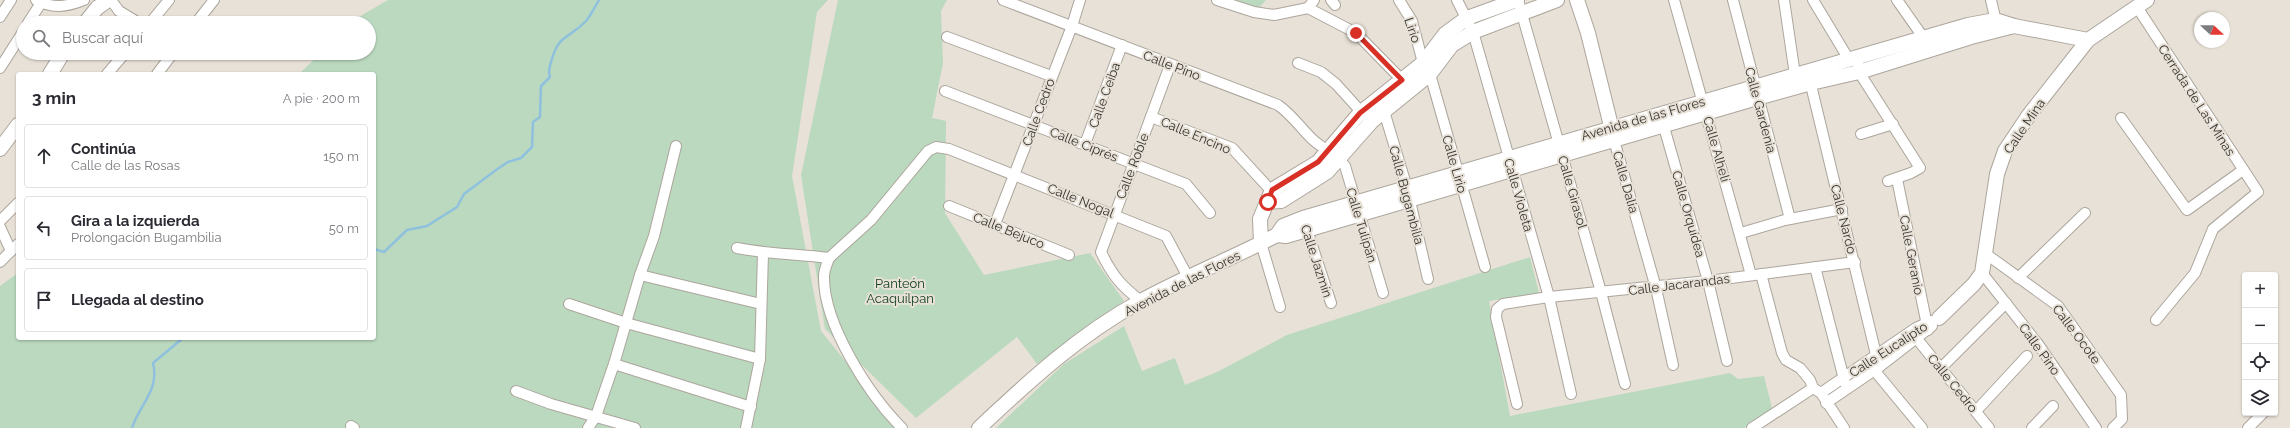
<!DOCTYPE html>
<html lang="es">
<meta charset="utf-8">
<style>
:root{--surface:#fff;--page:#f7f7f7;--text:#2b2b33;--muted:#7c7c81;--line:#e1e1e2}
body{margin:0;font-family:Raleway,sans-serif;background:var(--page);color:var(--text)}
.controls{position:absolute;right:12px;bottom:12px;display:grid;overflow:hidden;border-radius:4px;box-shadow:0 1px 3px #0004}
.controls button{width:36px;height:36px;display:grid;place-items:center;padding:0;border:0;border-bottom:1px solid var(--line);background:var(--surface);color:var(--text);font:20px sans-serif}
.compass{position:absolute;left:2194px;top:12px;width:36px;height:36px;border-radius:50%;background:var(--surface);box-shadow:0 1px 3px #0004;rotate:112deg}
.stop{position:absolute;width:12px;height:12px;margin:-9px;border:3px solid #d93025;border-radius:50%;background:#fff}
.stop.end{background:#d93025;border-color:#fff;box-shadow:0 1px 4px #0008}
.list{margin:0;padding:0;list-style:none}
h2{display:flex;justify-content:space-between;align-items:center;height:52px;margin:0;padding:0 16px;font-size:17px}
h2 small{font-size:13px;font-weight:400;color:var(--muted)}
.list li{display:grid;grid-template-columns:26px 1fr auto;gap:12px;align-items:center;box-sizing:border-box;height:64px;margin:0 8px 8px;padding:0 8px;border:1px solid var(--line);border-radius:4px}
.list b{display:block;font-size:15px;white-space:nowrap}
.list p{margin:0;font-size:13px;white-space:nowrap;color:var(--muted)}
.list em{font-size:13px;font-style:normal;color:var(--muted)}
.icon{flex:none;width:22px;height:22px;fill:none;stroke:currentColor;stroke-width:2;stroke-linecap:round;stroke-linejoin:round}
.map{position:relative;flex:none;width:2290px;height:428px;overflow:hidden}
.search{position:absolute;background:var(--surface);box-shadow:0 1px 3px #0004;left:16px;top:16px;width:360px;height:44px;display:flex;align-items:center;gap:10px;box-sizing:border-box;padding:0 14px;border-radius:22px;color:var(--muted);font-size:15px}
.panel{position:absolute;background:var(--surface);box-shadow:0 1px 3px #0004;left:16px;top:72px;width:360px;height:268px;border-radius:4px}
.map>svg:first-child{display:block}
.green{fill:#bad9bf}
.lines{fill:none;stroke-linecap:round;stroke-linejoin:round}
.stream{stroke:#8fc1de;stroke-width:2.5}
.street-casing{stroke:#aca59c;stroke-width:12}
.secondary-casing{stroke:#aca59c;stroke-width:16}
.street{stroke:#fff;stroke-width:10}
.secondary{stroke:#fff;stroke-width:14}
.route{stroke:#d93025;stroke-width:5}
.labels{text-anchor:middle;stroke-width:4;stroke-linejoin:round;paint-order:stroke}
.street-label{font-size:13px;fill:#36332f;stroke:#e8e1d7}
.park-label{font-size:13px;fill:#0e3f1e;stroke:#e8e1d7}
</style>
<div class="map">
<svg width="2290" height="428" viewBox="0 0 2290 428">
<rect width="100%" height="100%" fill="#e8e1d7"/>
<g class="green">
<polygon points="388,0 828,0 817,12 792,176 821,331 899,428 0,428 0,286 18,273 18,338 374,338 374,74 299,74 321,53 369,53 369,23 354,23 362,15"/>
<polygon points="838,0 947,0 941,11 943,63 932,118 946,121 945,213 984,275 1090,253 1124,301 1037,364 1017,337 916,418 825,329 801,175"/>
<polygon points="1234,0 1266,0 1259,8"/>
<polygon points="1530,257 1539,293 1489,301 1510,416 1730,373 1738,379 1764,376 1773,412 1744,428 996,428 1064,364 1124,326 1142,371 1175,358 1185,385 1217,372 1287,335"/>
</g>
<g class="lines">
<g class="stream">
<path d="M374,249L384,252L407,230L427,226L457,207L464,194L496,170L508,162L521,158L532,147L533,122L540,117L541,86L550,77C548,72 549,68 551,62C559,33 568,40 586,21C591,15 595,7 599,0"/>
<path d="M132,428C139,405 160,390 153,363L183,338"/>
</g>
<g class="street-casing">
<g id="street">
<path d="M36,0C52,9 67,7 84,0"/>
<polyline points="111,0 119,11 139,23"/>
<path d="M1003,0L1278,105C1291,114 1300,127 1311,138C1321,148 1336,154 1345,166L1383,293"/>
<polyline points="1217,0 1254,12 1274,15 1308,8 1356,33 1402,80"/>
<polyline points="1331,0 1335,5"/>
<polyline points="1399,0 1412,21 1423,63 1430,74 1485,267"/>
<polyline points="1457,0 1473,32 1549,297 1571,394"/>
<polyline points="1518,0 1601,292 1625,384"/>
<polyline points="1674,0 1751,275"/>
<polyline points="1733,0 1790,219"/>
<polyline points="1784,0 1795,75"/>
<polyline points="1813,0 1848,58"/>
<polyline points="1897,0 1923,37"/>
<polyline points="1991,0 1997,26"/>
<polyline points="2137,7 2258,192 2213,229 2195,273 2156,320"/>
<polyline points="1308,8 1314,0"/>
<polyline points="0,17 11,0"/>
<polyline points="28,23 41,3"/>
<polyline points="150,23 169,0"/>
<polyline points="196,23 214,0"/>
<polyline points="947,37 1051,76"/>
<polyline points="1857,56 1859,72 1920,168 1911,173 1888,181"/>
<polyline points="1298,63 1321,72 1336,84 1365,116"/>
<polyline points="0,68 23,32"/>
<polyline points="107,74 125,53"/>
<polyline points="157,74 173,53"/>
<polyline points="1809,77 1879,367"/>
<polyline points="945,91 1186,184 1210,213"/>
<polyline points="1384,111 1407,188 1428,279"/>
<polyline points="1151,117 1232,148 1276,196"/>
<polyline points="2121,118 2187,210 2243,170"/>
<polyline points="1662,120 1708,281 1727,361"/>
<polyline points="1861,134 1893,124"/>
<polyline points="1614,140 1656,288 1673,365"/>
<polyline points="1085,144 1122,45"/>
<polyline points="1897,179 1928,330"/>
<polyline points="949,206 1069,255"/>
<polyline points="0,221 18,203"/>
<polyline points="995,224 1072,26 1080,0"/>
<polyline points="1305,224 1331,303"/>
<polyline points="0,227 11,251"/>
<polyline points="1741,233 1785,220 1842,209"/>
<polyline points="1261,243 1280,307"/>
<path d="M737,248C767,254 798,254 829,258"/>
<polyline points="1986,254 2058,306 2121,395 2122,419 2113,428"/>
<polyline points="829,258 871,220 928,151 936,147 949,149 1166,236 1189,279"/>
<path d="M829,258C827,264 824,270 824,276C823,324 869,395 902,428"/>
<polyline points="0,262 18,244"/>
<polyline points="1815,267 1845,383"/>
<polyline points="1982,273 2038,344 2096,428"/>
<polyline points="1761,274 1782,353 1786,360 1800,368 1810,380 1813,388 1821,393 1844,428"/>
<polyline points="640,275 761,304"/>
<polyline points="2018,278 2085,213"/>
<path d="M1141,301C1121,286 1112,275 1101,252L1170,65"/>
<polyline points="569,304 626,323 760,359"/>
<polyline points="1917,339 1989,428"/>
<polyline points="614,364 751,407"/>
<polyline points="1941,368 2006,303"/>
<polyline points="1874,370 1922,428"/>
<polyline points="516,391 551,404 635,428"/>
<polyline points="1821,393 1916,328 1931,321"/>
<polyline points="1826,403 1879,367 1932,326"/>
<polyline points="1517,404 1496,317 1497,309 1503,304 1549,297 1708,281 1855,262"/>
<polyline points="1976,411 2027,356"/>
<polyline points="351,426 354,428"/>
<polyline points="588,428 596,416 614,364 640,275 654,236 676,146"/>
<polyline points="746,428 760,359 763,253"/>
<polyline points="1752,428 1813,388"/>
<polyline points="2032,428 2053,406"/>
<polyline points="2248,428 2263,413"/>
</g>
</g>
<g class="secondary-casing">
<g id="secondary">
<polyline points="1577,0 1588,33 1614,138"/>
<polyline points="85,23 97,8 108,0"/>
<polyline points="50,74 63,53"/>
<polyline points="0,149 18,125"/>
<polyline points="1268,202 1281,201 1327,172 1372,121 1430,74 1452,45 1473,32 1557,0"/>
<polyline points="1277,235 1286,236 1757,98 1811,83 1859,72 1971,37 2014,26"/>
<polyline points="1261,243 1260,219 1272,190 1318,162 1360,113 1423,63 1445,34 1467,18 1517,0"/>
<polyline points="1939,318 1974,284 1982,273 1997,174 2005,151 2029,115 2088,40 2147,0"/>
<path d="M979,428C1029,381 1080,334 1141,301C1179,280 1221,263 1261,243L1277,235L1283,226L1303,218L1968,25L1995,20L2014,26L2088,40"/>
</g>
</g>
<use href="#street" class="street"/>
<use href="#secondary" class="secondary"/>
</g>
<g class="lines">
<polyline class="route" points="1268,202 1272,190 1318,162 1360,113 1402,80 1356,33"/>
</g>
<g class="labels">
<g class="street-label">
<text transform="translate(1413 30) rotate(71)" y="5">Lirio</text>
<text transform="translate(1172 65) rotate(21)" y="5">Calle Pino</text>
<text transform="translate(1104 95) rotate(-70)" y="5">Calle Ceiba</text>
<text transform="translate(2197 100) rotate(57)" y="5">Cerrada de Las Minas</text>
<text transform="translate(1761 110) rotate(75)" y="5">Calle Gardenia</text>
<text transform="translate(1038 112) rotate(-70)" y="5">Calle Cedro</text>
<text transform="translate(1643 118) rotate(-16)" y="5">Avenida de las Flores</text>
<text transform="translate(2024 126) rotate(-56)" y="5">Calle Mina</text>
<text transform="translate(1196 135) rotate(23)" y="5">Calle Encino</text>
<text transform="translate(1084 144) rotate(22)" y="5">Calle Ciprés</text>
<text transform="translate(1717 149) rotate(74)" y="5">Calle Alhelí</text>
<text transform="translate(1455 164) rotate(74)" y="5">Calle Lirio</text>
<text transform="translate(1132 166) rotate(-69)" y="5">Calle Roble</text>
<text transform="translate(1626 182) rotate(74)" y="5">Calle Dalia</text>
<text transform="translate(1573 192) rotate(74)" y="5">Calle Girasol</text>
<text transform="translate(1407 195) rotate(75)" y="5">Calle Bugambilia</text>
<text transform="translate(1519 195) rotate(74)" y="5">Calle Violeta</text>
<text transform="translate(1081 200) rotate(22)" y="5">Calle Nogal</text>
<text transform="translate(1689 214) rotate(74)" y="5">Calle Orquídea</text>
<text transform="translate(1844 219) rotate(76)" y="5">Calle Nardo</text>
<text transform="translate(1362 225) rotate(73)" y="5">Calle Tulipán</text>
<text transform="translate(1009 230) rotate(22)" y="5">Calle Bejuco</text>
<text transform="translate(1912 255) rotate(79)" y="5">Calle Geranio</text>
<text transform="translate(1317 261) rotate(72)" y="5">Calle Jazmín</text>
<text transform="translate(1182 283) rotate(-27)" y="5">Avenida de las Flores</text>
<text transform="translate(1679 284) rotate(-7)" y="5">Calle Jacarandas</text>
<text transform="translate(2077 334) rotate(53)" y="5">Calle Ocote</text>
<text transform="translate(1888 349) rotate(-33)" y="5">Calle Eucalipto</text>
<text transform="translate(2040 349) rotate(54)" y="5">Calle Pino</text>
<text transform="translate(1953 383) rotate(51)" y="5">Calle Cedro</text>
</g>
<g class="park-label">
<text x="900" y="288">Panteón<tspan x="900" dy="15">Acaquilpan</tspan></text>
</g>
</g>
</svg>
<div class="controls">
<button>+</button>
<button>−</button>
<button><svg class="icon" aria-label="locate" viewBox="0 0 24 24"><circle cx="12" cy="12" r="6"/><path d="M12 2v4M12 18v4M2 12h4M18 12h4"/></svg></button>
<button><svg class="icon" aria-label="layers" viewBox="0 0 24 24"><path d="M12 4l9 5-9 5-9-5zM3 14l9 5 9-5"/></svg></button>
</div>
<svg class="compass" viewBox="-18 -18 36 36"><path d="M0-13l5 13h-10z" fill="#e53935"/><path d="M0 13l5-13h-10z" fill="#7c7c81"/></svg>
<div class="stop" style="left:1268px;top:202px"></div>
<div class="stop end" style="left:1356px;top:33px"></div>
<div class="search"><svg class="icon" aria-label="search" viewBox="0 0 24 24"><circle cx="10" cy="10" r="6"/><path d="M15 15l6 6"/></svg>Buscar aquí</div>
<section class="panel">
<h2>3 min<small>A pie · 200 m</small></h2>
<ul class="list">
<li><svg class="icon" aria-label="ahead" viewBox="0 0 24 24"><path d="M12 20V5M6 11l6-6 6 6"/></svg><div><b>Continúa</b><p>Calle de las Rosas</p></div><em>150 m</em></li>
<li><svg class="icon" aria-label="left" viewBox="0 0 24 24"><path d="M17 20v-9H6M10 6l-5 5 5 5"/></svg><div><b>Gira a la izquierda</b><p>Prolongación Bugambilia</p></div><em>50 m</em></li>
<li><svg class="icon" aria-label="arrive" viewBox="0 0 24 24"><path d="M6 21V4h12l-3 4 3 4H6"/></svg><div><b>Llegada al destino</b></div></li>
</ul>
</section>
</div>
